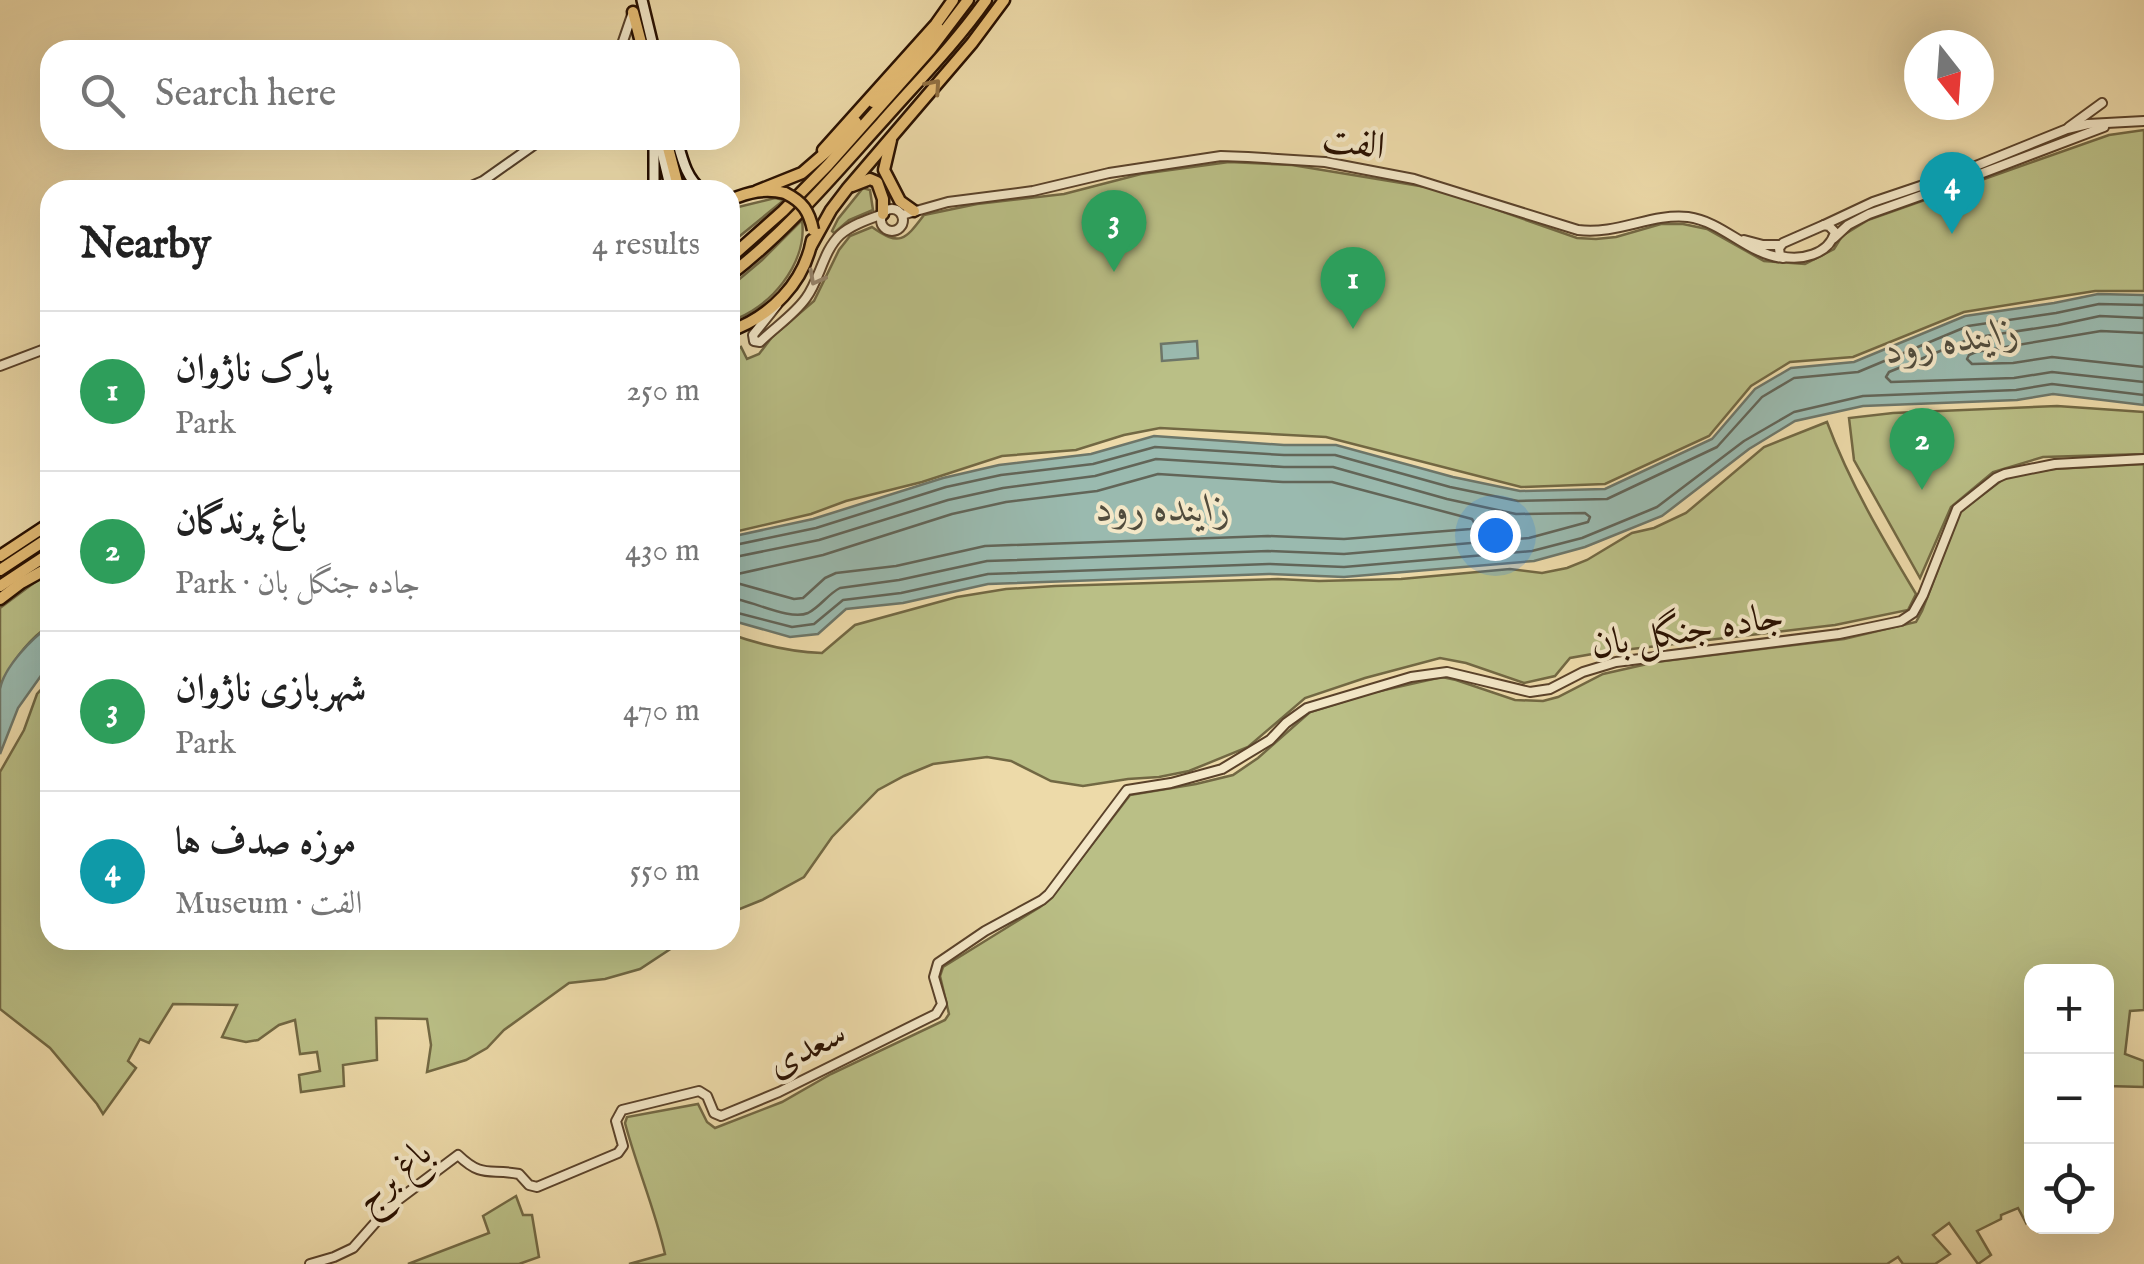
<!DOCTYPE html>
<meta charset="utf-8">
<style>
:root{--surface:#fff;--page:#f6f6f6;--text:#222;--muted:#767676;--line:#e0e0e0;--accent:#ea580c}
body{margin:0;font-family:"IM FELL English",Amiri,serif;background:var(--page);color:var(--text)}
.controls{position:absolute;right:30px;bottom:30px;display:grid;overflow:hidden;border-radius:20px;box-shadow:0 10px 40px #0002}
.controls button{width:90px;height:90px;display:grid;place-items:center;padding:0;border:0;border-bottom:2px solid var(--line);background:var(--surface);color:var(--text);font:50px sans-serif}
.compass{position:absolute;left:1904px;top:30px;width:90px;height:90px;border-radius:50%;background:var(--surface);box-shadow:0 10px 40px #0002;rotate:163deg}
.you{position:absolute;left:1495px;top:535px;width:35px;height:35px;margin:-25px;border:8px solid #fff;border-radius:50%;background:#1a73e8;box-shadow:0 0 0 15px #1a73e833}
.badge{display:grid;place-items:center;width:65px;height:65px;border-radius:50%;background:var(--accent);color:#fff;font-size:32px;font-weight:700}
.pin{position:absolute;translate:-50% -82px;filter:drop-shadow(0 2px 5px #0008)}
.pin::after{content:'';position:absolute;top:52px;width:35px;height:30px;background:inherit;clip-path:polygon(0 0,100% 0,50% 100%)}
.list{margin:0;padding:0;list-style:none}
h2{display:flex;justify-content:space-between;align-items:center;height:130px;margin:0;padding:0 40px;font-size:42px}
h2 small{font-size:32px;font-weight:400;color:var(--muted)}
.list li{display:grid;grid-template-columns:65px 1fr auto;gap:30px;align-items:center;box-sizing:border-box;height:160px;padding:0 40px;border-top:2px solid var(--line)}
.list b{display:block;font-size:38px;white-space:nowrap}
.list p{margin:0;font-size:32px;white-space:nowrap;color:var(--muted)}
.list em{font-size:32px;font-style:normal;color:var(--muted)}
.icon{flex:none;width:55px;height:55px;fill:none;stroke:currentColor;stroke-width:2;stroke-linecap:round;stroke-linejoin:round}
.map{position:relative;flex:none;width:2144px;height:1264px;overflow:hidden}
.search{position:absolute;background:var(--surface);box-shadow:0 10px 40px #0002;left:40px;top:40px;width:700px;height:110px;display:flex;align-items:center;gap:25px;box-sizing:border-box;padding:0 35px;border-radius:30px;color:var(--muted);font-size:38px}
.panel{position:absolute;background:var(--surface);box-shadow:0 10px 40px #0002;left:40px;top:180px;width:700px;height:770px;border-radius:30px}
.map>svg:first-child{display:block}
.green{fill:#babf86;stroke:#726843;stroke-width:2.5}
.water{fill:#9abaaf;stroke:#6d7669;stroke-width:2.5}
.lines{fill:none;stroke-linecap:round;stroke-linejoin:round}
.shore{stroke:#626558;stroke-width:2.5}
.tertiary-casing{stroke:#5a422a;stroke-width:12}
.secondary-casing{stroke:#291000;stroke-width:14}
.primary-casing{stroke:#291000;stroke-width:15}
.trunk-casing{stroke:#291000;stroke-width:15}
.tertiary{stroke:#f3e7c7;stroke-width:8}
.secondary{stroke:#f3e7c7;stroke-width:9}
.primary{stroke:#e6bd74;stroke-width:10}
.trunk{stroke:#e6bd74;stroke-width:10}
.primary-bridge-casing{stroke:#291000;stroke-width:15;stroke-linecap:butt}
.primary-bridge{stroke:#e6bd74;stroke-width:10}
.oneway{stroke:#916f40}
.oneway2{stroke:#98866d}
.labels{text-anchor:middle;stroke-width:8;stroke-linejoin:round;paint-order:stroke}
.street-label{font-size:38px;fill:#291000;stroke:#f3e7c7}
.water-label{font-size:40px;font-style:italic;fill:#514c3d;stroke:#f3e7c7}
</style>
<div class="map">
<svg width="2144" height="1264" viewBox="0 0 2144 1264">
<rect width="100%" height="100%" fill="#eddaa9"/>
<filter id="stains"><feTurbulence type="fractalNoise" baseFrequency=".002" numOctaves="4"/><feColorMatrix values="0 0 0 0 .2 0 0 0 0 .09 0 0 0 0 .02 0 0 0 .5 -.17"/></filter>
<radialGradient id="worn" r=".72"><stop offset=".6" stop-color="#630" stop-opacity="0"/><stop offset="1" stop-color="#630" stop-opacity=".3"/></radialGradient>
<g class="green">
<path d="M2144,130V291H2095L1964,312L1853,357L1790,362L1751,386L1709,436L1605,484L1521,487L1326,437L1160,428L1124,435L1076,450L1002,456L922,482L846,501L811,514L730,533V352L741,347L747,359L759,354L772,337L814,301L839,250L850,236L872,227C900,247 905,240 924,215L977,204L1064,194L1141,174L1229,162L1292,165L1438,189L1577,238L1596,239L1616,237L1661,224H1683L1707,229L1764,261L1805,264L1834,249L1842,236L1868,220L2109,135Z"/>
<polygon points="863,188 870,190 873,210 849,220 834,233 832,231 838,219"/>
<polygon points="775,198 784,200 730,244 730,209"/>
<path d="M802,220C808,263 770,309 730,321V287L762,260Z"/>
<polygon points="2057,406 2144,412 2144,454 2043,457 1993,472 1951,507 1920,578 1854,460 1849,418 1893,413"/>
<path d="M1827,422C1850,484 1883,539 1916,594L1908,610L1835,625L1598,653L1570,658L1555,676L1524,683L1466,663L1440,658L1365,678L1305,698L1248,747L1189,771L1159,777L1128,779L1083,786L1051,781L1011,761L987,757L933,764L904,776L878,790L832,837L804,877L762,900L730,913V634C761,645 790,652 822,653L855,625L957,597L1006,589L1055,586L1278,579L1319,581L1401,579L1510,569L1542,573L1567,568L1587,560L1632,533L1654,528L1686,513L1764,447Z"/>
<path d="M2144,464V1010L2130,1011L2125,1054L2144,1061V1087L2107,1086L2106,972H2032L2031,1216L2026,1223L2018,1208L2001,1215V1219L1977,1231L1991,1255L1978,1264L1949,1223L1933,1235L1950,1254L1935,1264H1903L1898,1257L1887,1264H629L665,1254C655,1209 637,1168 625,1123L627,1117L698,1104L707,1122L715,1128L782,1102L831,1074L945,1020L949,1014L940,976L943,967L1040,907L1052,897L1130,795L1196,784L1233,775L1258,758L1310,712L1371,693L1442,677L1456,680L1515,700L1543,701L1558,697L1603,674L1656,662L1844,639L1916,622L1922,611L1960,512L2006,477L2053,469Z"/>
<path d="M50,571V625C27,640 12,662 0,686V608Z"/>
<polygon points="50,680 50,940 684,940 640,969 605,979 569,983 504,1030 487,1048 466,1060 427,1072 431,1045 427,1019 376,1018 377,1060 343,1065 344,1086 301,1092 299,1075 320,1071 317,1052 300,1054 295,1020 279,1025 258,1040 246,1042 222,1037 237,1005 173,1004 149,1043 140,1039 128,1061 136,1068 103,1114 97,1104 50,1048 0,1009 0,772 24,730 37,694"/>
<polygon points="516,1196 523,1215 532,1215 539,1257 519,1264 408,1264 489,1233 483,1216"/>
</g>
<g class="water">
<polygon points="2098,294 2144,295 2144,405 2053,394 2017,400 1863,406 1795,421 1749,449 1662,516 1585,547 1534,561 1344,577 1269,574 988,584 903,603 846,609 818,634 790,637 730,620 730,537 813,519 943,478 999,465 1091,454 1154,436 1284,445 1336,445 1453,477 1520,491 1605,489 1712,439 1755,389 1791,368 1854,362 1965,316 2054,303"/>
<polygon points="1197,341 1198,358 1162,361 1161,344"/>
<path d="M50,626V663L18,708L0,754C0,735 0,707 0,689C4,667 32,638 50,626Z"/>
</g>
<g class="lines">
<g class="shore">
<polyline points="2144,318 2100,316 2058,325 1972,338 1889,372 1886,377 1891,382 2014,378 2052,372 2144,382"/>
<polyline points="2144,333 2101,331 1976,352 1969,355 1967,359 1972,364 2013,363 2052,357 2144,367"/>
<polyline points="730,546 816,528 946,487 1001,475 1093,464 1155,447 1284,455 1335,455 1450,487 1518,501 1607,499 1717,447 1762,397 1794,378 1858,372 1968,326 2056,313 2099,304 2144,305"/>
<path d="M730,558L819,540L948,500L1003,488L1095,476L1156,459L1284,467H1333L1447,499L1516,514L1585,513L1590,517L1588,522L1529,538L1344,554L1268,551L987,561L899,580L840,588C828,594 820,607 808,613C789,621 752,600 730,598"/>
<polyline points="730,573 733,575 823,555 952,514 1006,502 1097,491 1158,474 1283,482 1332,482 1472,519 1475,524 1471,529 1344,539 1268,536 985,546 896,566 836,573 825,578 803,598 794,599 733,582 730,583"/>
<polyline points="730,611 792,627 814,624 843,600 901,593 988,574 1269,564 1344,567 1532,551 1582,538 1657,507 1744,441 1794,412 1863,396 2016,390 2052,384 2144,395"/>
</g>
<g class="tertiary-casing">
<g id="tertiary">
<polyline points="620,50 633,12"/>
<polyline points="2069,127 2102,103"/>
<polyline points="462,190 483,181 541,140"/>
<circle cx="892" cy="220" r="11"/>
<path d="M902,215L948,202L1033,191L1109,173L1221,156L1248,157L1325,162L1414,179L1578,230C1618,235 1651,213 1688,217C1724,222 1747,254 1783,258"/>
<polyline points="1824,225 1873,202 1956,174 2067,129 2088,124 2144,121"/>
<path d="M1824,225L1829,226L1835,232C1829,255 1800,261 1780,256L1779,248L1783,243Z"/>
<polyline points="1834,238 1848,225 1869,214 1959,182 2104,127"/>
<polyline points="1744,240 1763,245 1779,245"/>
<path d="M777,305L753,335L754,341L760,342C775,327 794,315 806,298C820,279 823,251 840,235C851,225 869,219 883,214"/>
<polyline points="0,366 50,347"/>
<path d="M310,1264L334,1257L353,1248L390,1206L458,1155C483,1179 489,1168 519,1174L529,1185L537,1187L618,1153L623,1146L616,1121L622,1110L699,1091L707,1096L714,1113L721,1116L779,1092L936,1014L942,1004L934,977L938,963L985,931L1042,900L1049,894L1127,790L1171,783L1222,769L1270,740L1286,723L1307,708L1411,677L1447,672L1530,692L1550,689L1583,672L1616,662L1839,634L1901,621L1913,613L1923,595L1957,509L1996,478L2005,474L2055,464L2144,459"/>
</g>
</g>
<g class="secondary-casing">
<g id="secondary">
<polyline points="642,0 654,50"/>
<polyline points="659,140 671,190"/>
<path d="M677,140C682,158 686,178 702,190"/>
<polyline points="654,190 654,140"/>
</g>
</g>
<g class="primary-casing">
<g id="primary">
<polyline points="891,140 884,170 900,201 914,211"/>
<polyline points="823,150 936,24 953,0"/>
<polyline points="852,186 870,179 877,182 883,199 883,214"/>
<path d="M730,200C749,192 765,188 785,193"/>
<polyline points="811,246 831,210 847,189 972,43 1004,0"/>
<path d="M730,331C771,316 804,283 812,240"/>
<polyline points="0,556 50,523"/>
<polyline points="0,599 21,583 50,567"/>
</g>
</g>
<g class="trunk-casing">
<g id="trunk">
<polyline points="633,12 643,50"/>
<polyline points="873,102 939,29"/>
<polyline points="666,140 679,190"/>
<polyline points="757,191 802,173 832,147 856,122"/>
<polyline points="730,258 783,211 828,165 930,50 968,0"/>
<path d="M730,275C787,231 833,176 881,123C917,82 955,44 986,0"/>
<polyline points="0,570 50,537"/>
<polyline points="0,586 50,553"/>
</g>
</g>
<use href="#tertiary" class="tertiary"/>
<use href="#secondary" class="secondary"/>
<use href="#primary" class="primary"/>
<use href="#trunk" class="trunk"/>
<g class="primary-bridge-casing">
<path id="primary-bridge" d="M785,193C803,202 809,211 813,230"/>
</g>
<use href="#primary-bridge" class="primary-bridge"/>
</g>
<defs><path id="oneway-chevron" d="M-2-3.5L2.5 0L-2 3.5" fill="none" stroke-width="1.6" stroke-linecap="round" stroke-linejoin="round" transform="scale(2.5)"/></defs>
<use class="oneway" href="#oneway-chevron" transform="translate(934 86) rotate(-49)"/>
<use class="oneway2" href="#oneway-chevron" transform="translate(816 278) rotate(118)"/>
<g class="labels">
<g class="street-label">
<text transform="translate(1354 141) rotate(9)" y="13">الفت</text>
<text transform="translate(1687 629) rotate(-9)" y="13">جاده جنگل بان</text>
<text transform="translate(806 1047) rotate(-26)" y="13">سعدی</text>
<text transform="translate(392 1175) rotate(-41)" y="13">باغ برج</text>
</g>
<g class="water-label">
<text transform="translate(1951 339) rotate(-9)" y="14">زاینده رود</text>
<text x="1163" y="521">زاینده رود</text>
</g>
</g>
<rect width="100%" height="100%" filter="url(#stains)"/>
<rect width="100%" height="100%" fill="url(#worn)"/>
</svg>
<div class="controls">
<button>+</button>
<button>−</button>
<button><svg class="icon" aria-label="locate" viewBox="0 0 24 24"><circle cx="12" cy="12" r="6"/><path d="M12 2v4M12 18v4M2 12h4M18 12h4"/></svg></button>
</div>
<svg class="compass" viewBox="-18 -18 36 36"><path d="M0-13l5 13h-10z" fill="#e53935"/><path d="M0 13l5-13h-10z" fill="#767676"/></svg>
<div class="you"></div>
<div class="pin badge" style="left:1353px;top:329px;background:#2e9e5b">1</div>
<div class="pin badge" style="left:1922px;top:490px;background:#2e9e5b">2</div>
<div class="pin badge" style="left:1114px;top:272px;background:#2e9e5b">3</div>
<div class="pin badge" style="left:1952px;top:234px;background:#0f9aa8">4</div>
<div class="search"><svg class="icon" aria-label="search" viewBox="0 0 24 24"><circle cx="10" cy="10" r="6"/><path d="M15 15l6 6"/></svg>Search here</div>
<section class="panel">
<h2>Nearby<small>4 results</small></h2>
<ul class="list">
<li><span class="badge" style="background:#2e9e5b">1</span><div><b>پارک ناژوان</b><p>Park</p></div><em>250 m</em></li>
<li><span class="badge" style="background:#2e9e5b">2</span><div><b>باغ پرندگان</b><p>Park · جاده جنگل بان</p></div><em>430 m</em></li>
<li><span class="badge" style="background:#2e9e5b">3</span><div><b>شهربازی ناژوان</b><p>Park</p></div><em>470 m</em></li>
<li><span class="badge" style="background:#0f9aa8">4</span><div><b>موزه صدف ها</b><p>Museum · الفت</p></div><em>550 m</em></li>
</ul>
</section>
</div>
